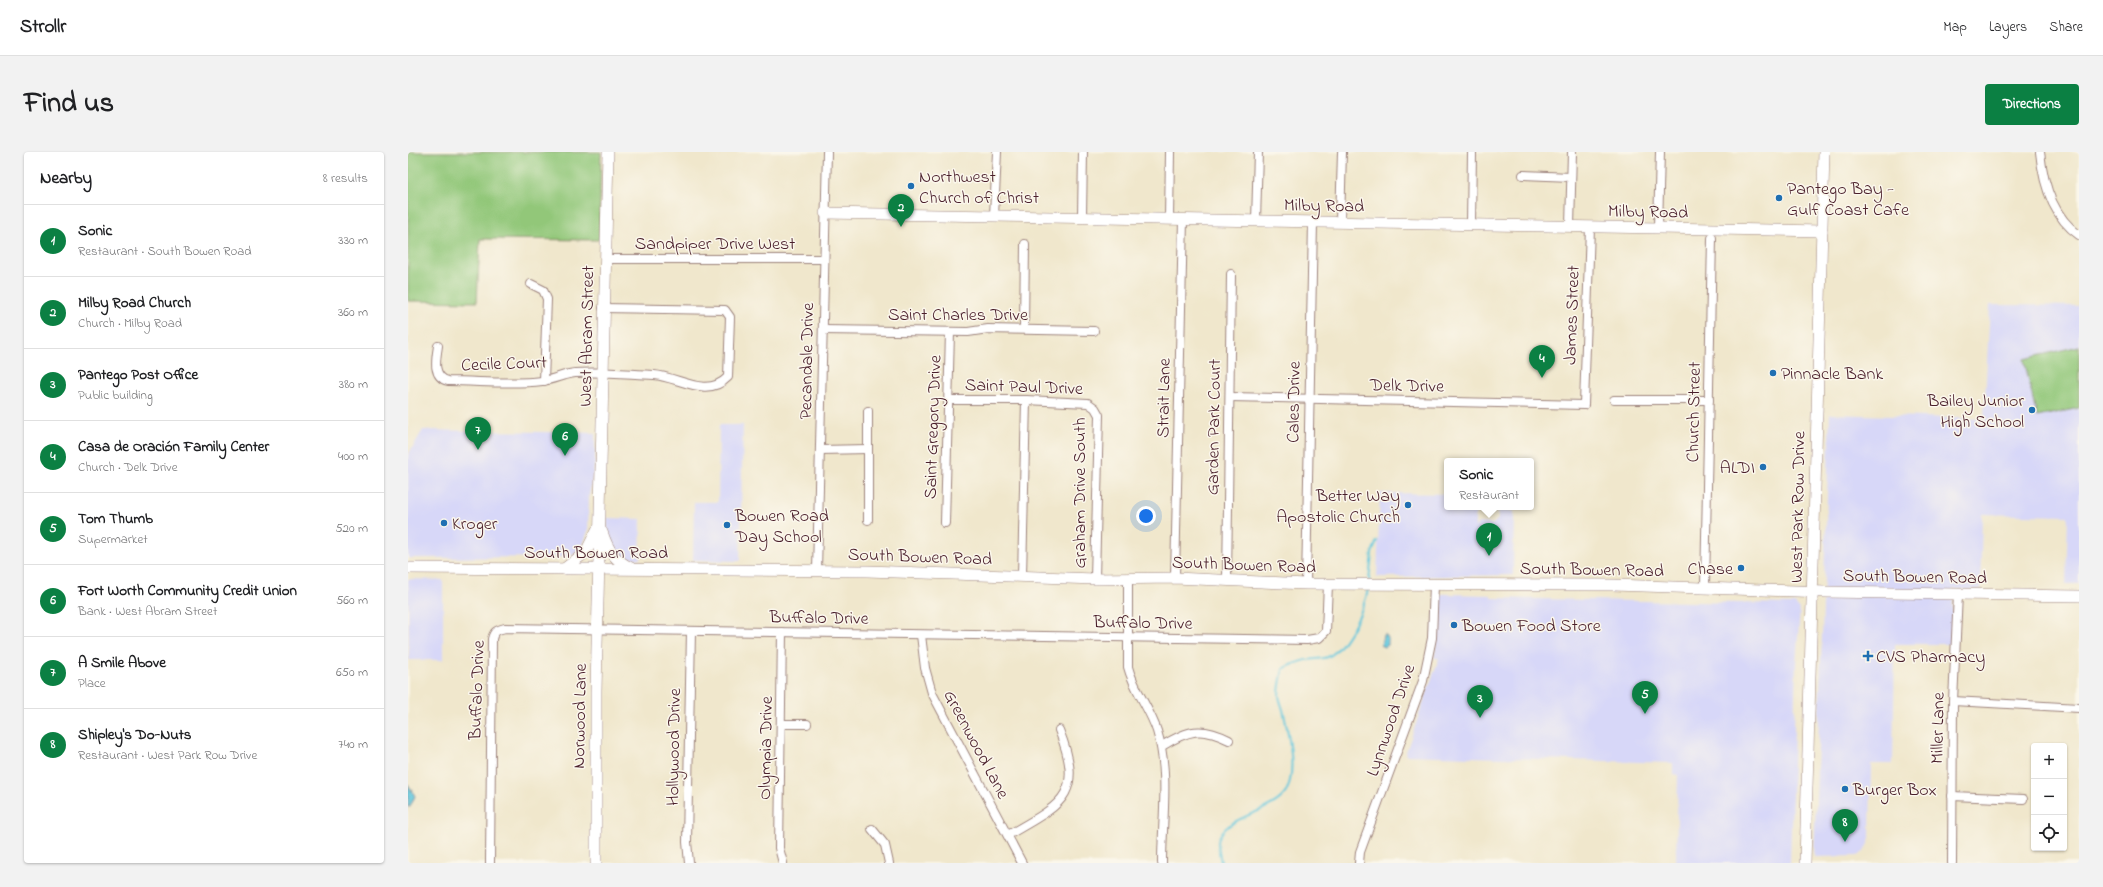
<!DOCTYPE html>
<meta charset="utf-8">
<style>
:root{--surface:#fff;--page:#f2f2f2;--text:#202124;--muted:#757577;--line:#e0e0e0;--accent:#0b8043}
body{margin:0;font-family:"Indie Flower",sans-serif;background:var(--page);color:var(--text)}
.controls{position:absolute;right:12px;bottom:12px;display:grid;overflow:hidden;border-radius:4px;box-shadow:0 1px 3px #0004}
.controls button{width:36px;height:36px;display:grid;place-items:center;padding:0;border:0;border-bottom:1px solid var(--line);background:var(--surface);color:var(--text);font:20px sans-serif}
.you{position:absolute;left:738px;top:364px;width:14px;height:14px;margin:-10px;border:3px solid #fff;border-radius:50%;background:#1a73e8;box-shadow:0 0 0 6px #1a73e833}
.badge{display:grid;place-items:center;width:26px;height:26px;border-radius:50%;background:var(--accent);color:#fff;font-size:13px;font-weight:700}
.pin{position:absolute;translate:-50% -33px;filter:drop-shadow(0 1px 2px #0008)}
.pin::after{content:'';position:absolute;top:21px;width:14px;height:12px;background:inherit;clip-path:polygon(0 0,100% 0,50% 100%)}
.popup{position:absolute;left:1036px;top:306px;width:90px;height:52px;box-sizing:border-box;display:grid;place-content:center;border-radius:4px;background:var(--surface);filter:drop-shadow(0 1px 3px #0005);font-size:13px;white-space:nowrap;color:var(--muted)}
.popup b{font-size:15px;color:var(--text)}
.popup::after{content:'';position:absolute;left:50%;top:100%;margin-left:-8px;border:8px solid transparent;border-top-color:var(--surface)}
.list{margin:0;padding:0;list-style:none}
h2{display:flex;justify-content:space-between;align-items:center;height:52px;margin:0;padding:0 16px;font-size:17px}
h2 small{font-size:13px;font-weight:400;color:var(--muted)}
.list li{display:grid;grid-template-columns:26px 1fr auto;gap:12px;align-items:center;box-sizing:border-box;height:72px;padding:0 16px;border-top:1px solid var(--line)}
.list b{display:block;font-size:15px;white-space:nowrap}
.list p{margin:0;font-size:13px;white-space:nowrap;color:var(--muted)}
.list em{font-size:13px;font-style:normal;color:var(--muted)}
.icon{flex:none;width:22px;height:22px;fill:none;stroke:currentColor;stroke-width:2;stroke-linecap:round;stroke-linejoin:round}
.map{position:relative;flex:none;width:1671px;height:711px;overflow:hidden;border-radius:4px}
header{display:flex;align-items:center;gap:24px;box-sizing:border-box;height:56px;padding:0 20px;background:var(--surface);border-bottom:1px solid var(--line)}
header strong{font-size:19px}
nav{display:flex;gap:22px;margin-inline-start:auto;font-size:14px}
.intro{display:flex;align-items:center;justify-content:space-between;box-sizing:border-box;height:96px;padding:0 24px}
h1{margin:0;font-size:28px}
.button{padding:10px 18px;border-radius:4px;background:var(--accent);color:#fff;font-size:14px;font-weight:700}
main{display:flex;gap:24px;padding:0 24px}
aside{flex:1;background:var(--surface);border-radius:4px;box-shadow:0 1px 3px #0004}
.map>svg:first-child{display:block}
.built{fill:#d7d7f8}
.green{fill:#92c779;stroke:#6e7352}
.water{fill:#60c7dd;stroke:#557384}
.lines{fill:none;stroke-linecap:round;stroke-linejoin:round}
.stream{stroke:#60c7dd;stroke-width:2}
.street-casing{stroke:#9d837c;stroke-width:10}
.secondary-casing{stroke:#9d837c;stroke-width:12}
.street{stroke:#fff;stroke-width:8}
.secondary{stroke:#fff;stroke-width:11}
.poi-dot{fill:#1f6fb2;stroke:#fbf7ec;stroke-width:1.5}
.labels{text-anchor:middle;stroke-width:3;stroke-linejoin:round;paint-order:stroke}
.poi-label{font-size:18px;fill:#4a1f2b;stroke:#fbf7ec;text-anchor:start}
.street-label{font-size:18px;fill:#4a1f2b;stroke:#fbf7ec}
</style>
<header>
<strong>Strollr</strong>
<nav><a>Map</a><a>Layers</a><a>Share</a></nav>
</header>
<div class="intro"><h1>Find us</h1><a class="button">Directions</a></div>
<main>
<aside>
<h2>Nearby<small>8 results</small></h2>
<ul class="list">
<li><span class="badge">1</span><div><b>Sonic</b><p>Restaurant · South Bowen Road</p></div><em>330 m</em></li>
<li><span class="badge">2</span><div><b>Milby Road Church</b><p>Church · Milby Road</p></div><em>360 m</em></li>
<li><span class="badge">3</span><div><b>Pantego Post Office</b><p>Public building</p></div><em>380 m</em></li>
<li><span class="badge">4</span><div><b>Casa de Oración Family Center</b><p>Church · Delk Drive</p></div><em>400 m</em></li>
<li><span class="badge">5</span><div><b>Tom Thumb</b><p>Supermarket</p></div><em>520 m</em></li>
<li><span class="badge">6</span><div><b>Fort Worth Community Credit Union</b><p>Bank · West Abram Street</p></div><em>560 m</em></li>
<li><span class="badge">7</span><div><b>A Smile Above</b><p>Place</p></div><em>650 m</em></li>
<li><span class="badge">8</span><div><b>Shipley's Do-Nuts</b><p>Restaurant · West Park Row Drive</p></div><em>740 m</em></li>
</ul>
</aside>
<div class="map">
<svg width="1671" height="711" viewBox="0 0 1671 711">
<rect width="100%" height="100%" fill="#fbf7ec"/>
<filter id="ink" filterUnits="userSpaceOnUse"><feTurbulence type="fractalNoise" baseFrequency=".025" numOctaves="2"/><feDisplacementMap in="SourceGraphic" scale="8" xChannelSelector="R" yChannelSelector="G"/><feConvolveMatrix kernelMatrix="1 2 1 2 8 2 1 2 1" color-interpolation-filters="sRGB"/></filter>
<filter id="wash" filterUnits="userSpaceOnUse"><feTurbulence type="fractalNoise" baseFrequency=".012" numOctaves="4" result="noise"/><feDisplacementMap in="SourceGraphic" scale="16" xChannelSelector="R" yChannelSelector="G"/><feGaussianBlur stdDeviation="0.9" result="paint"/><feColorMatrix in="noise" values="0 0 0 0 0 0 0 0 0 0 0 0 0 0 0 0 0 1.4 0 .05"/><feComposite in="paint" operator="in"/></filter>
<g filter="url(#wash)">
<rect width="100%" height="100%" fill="#f0e7cc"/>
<g class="built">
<polygon points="1582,153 1671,154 1671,432 1658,432 1660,364 1574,362 1572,438 1545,437 1544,492 1487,492 1485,612 1463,612 1462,687 1456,700 1449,704 1406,705 1422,262 1576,267"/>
<polygon points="311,273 335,273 332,409 285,408 286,350 310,350"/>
<polygon points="15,278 187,281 187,310 181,344 180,379 173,398 161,405 0,406 0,303"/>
<polygon points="972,341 1039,342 1039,355 1067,355 1067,376 1070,371 1085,372 1090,367 1090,359 1106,359 1105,423 969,425"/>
<polygon points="199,366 233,367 232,407 215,406 200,387"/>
<polygon points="0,427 35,428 35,508 1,508"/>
<polygon points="1034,442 1083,443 1083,446 1387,452 1392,458 1388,510 1382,711 1268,711 1270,623 1265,622 1265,611 997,603 1031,506 1026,506 1030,481 1032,444"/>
</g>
<g class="green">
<polygon points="0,0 193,0 191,88 72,87 69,150 0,149"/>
<polygon points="1671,194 1671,256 1629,265 1616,207"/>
</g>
<g class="water">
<polygon points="975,483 978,483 980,486 980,493 977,495 973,493"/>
<polygon points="0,632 7,644 2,655 0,655"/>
</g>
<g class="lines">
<g class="stream">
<polyline points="961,428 964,401 969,389"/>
<path d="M813,711C812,704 810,696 810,690C813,664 866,661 878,640C889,619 881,585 876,562C875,556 872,550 871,544C871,535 873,526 875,517C883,513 890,510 898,508C905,507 914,507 920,505C937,496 957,456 960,437"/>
</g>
</g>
</g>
<g filter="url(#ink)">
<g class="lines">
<g class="street-casing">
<g id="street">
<path d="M1632,0C1635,31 1644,64 1671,83"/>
<polyline points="1115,23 1163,25"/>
<polyline points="586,64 589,0"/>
<polyline points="674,65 675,0"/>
<polyline points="761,67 762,0"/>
<polyline points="848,69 850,0"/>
<polyline points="932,70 934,0"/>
<polyline points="1063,72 1064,0"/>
<polyline points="1162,74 1164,0"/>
<polyline points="1250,76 1252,0"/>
<polyline points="197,107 416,107"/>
<polyline points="123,132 135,138 139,147 136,229"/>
<polyline points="616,177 617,92"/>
<polyline points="415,178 560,180 580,177 686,179"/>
<path d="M30,194C28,207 24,225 40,229C71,229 103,233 134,229C145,228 156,222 167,221C193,219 220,222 246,223C271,225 299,247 320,225L322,165L317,158L195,156"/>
<polyline points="822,245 1176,253 1182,75"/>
<polyline points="542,248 618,248 680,251 687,256 691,263 687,427"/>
<polyline points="1206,248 1301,248"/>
<polyline points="460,259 460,368"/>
<polyline points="412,298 460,297"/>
<polyline points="537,371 542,180"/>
<polyline points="409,419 419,0"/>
<polyline points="614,425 618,248"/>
<path d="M720,426V515C726,538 742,557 749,579C762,621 754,668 754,711"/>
<polyline points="767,426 775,67"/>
<polyline points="819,429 823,122"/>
<polyline points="898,432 905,70"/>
<polyline points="1297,435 1304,86"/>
<polyline points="374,480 371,696 375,711"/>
<polyline points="513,483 517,516 524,541 614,711"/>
<polyline points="1545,549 1671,556"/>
<polyline points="373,572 399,572"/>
<path d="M754,594C780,578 793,574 821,588"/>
<polyline points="1544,644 1615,647"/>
<polyline points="464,677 477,693 481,711"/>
<path d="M600,683C654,652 677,644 651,578"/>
<path d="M82,711L84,487C86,479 89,478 97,476L899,488L911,486L918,479L920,432"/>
<polyline points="281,711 279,690 283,479"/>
<polyline points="951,711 952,700 1015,529 1024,486 1026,432"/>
<polyline points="1544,711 1545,549 1550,442"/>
</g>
</g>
<g class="secondary-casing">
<g id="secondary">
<polyline points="417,61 1414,79"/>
<path d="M194,380C200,398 206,408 223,416"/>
<polyline points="0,416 459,419 687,427 767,426 898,432 1205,433 1418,440 1671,444"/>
<polyline points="156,417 178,400 189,378"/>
<polyline points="188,711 188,539 200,0"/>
<polyline points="1397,711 1416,0"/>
</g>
</g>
<use href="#street" class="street"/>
<use href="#secondary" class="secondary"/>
</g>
</g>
<g class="poi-dot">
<circle cx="503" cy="34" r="4"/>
<circle cx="1371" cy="46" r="4"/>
<circle cx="1365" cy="221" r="4"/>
<circle cx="1624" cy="258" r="4"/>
<circle cx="1355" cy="315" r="4"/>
<circle cx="1000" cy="353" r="4"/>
<circle cx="36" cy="371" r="4"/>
<circle cx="319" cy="373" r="4"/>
<circle cx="1333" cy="416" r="4"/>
<circle cx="1046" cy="473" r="4"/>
<path d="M1458 498h4v4h4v4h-4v4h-4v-4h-4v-4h4z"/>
<circle cx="1437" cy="637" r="4"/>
</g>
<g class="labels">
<g class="poi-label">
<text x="511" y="30">Northwest<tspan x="511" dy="21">Church of Christ</tspan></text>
<text x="1379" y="42">Pantego Bay -<tspan x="1379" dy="21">Gulf Coast Cafe</tspan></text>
<text x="1373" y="227">Pinnacle Bank</text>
<text x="1616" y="254" text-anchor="end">Bailey Junior<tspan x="1616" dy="21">High School</tspan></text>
<text x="1347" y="321" text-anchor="end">ALDI</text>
<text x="992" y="349" text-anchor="end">Better Way<tspan x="992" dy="21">Apostolic Church</tspan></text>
<text x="327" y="369">Bowen Road<tspan x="327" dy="21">Day School</tspan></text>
<text x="44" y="377">Kroger</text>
<text x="1325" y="422" text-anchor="end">Chase</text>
<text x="1054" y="479">Bowen Food Store</text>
<text x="1468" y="510">CVS Pharmacy</text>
<text x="1445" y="643">Burger Box</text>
</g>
<g class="street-label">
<text transform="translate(916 53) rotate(1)" y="6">Milby Road</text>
<text transform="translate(1240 59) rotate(1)" y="6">Milby Road</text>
<text x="307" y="97">Sandpiper Drive West</text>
<text x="550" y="168">Saint Charles Drive</text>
<text transform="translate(1163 163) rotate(-88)" y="6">James Street</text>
<text transform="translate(178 184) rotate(-89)" y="6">West Abram Street</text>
<text transform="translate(398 209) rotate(-89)" y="6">Pecandale Drive</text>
<text transform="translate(96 211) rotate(-2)" y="6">Cecile Court</text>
<text transform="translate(999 233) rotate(1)" y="6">Delk Drive</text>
<text transform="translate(616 234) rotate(2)" y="6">Saint Paul Drive</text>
<text transform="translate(755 246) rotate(-89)" y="6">Strait Lane</text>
<text transform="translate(885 250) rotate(-89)" y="6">Cales Drive</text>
<text transform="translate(1285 260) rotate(-89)" y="6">Church Street</text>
<text transform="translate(524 275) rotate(-88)" y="6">Saint Gregory Drive</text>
<text transform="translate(805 275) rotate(-89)" y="6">Garden Park Court</text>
<text transform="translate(671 341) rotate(-90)" y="6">Graham Drive South</text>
<text transform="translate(1389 355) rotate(-89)" y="6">West Park Row Drive</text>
<text x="188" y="406">South Bowen Road</text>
<text transform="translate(512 404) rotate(2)" y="6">South Bowen Road</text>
<text transform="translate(836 412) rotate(2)" y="6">South Bowen Road</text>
<text transform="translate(1184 417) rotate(1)" y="6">South Bowen Road</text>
<text transform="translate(1507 424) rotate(1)" y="6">South Bowen Road</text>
<text transform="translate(411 465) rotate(1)" y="6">Buffalo Drive</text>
<text transform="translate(735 470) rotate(1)" y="6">Buffalo Drive</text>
<text transform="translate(68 538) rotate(-88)" y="6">Buffalo Drive</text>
<text transform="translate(171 564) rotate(-89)" y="6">Norwood Lane</text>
<text transform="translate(982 568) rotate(-71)" y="6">Lynnwood Drive</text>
<text transform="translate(1529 576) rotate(-89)" y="6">Miller Lane</text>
<text transform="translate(569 592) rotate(62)" y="6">Greenwood Lane</text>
<text transform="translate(265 595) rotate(-89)" y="6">Hollywood Drive</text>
<text transform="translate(357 596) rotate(-89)" y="6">Olympia Drive</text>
</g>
</g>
</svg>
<div class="controls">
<button>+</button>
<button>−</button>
<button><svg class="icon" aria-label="locate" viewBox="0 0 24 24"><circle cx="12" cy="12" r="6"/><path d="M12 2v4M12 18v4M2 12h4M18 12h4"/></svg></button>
</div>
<div class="you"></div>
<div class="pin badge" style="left:1081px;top:404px">1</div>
<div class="popup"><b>Sonic</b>Restaurant</div>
<div class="pin badge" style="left:493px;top:75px">2</div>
<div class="pin badge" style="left:1072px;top:566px">3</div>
<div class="pin badge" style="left:1134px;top:226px">4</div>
<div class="pin badge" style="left:1237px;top:562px">5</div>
<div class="pin badge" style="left:157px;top:304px">6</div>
<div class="pin badge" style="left:70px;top:298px">7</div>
<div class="pin badge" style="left:1437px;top:690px">8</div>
</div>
</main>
